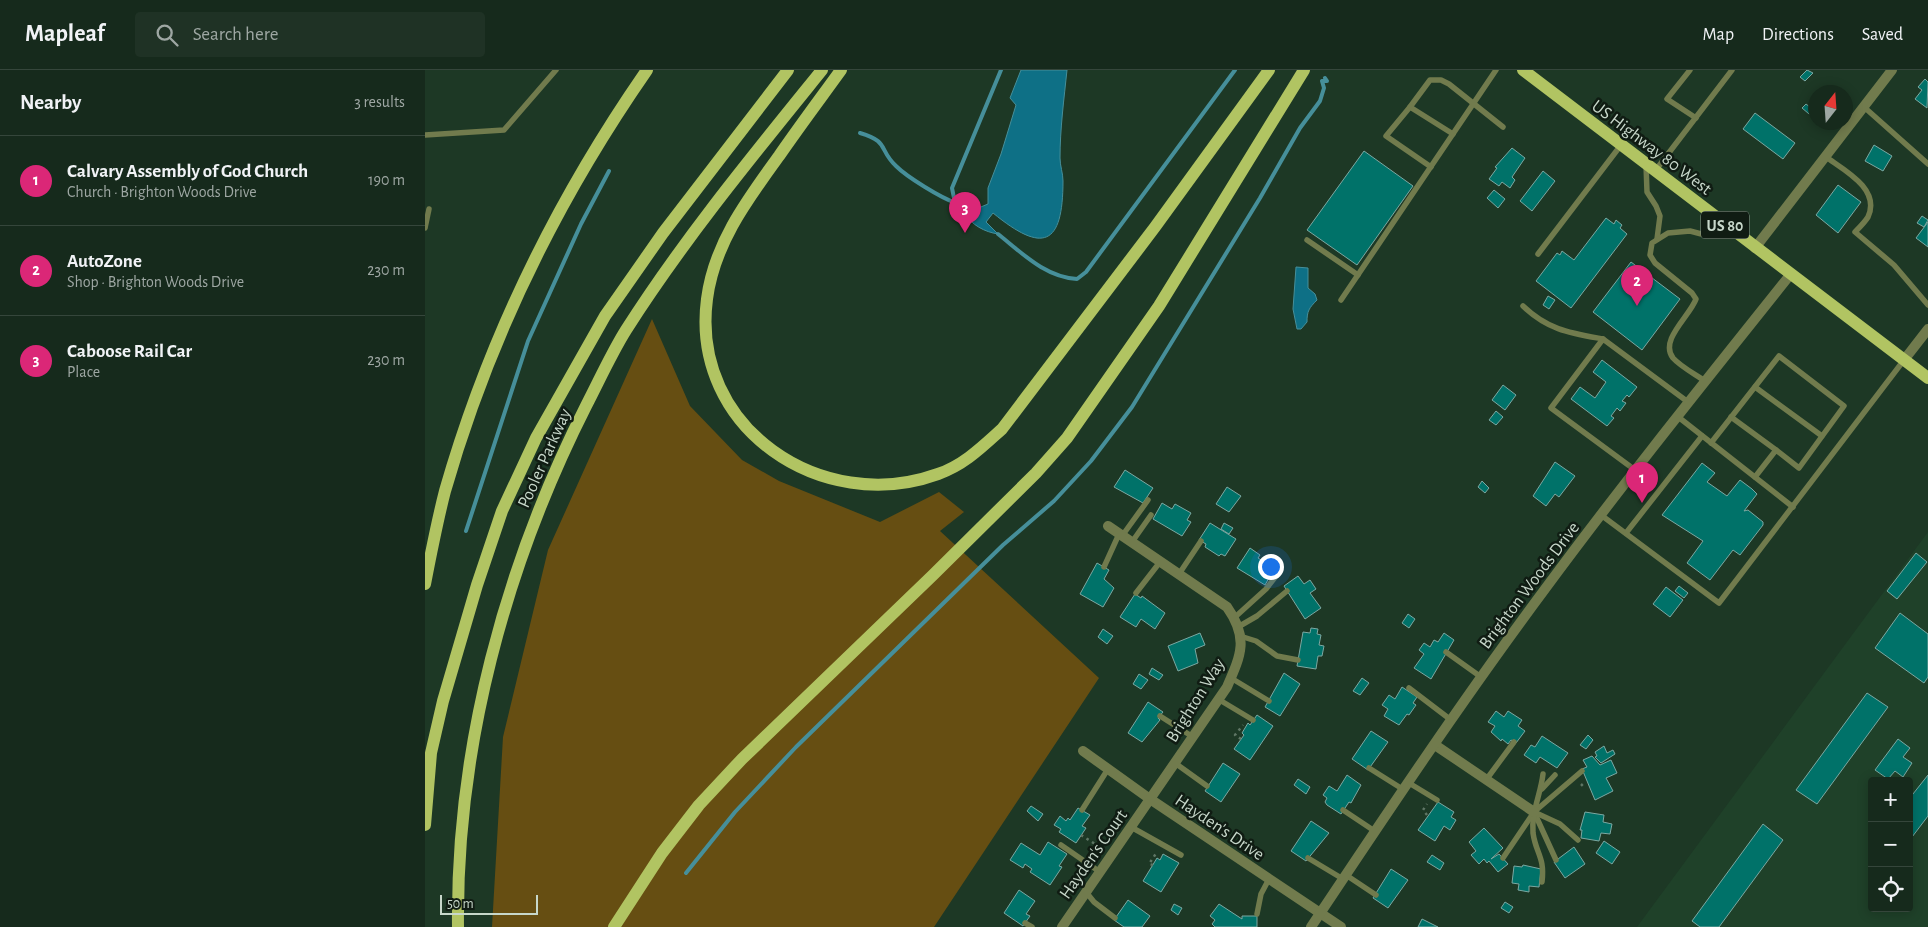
<!DOCTYPE html>
<meta charset="utf-8">
<style>
:root{--surface:#162a1c;--page:#1f3225;--text:#f1f3f6;--muted:#9ea7a3;--line:#35463b;--accent:#db2777}
body{margin:0;font-family:"Alegreya Sans",sans-serif;background:var(--page);color:var(--text)}
.controls{position:absolute;right:15px;bottom:15px;display:grid;overflow:hidden;border-radius:5px;box-shadow:0 2px 12px #0003}
.controls button{width:45px;height:45px;display:grid;place-items:center;padding:0;border:0;border-bottom:1px solid var(--line);background:var(--surface);color:var(--text);font:25px sans-serif}
.compass{position:absolute;left:1383px;top:15px;width:45px;height:45px;border-radius:50%;background:var(--surface);box-shadow:0 2px 12px #0003;rotate:17deg}
.scale{position:absolute;left:15px;bottom:12px;width:98px;box-sizing:border-box;padding-left:5px;border:2px solid #c7d7ca;border-top:0;font-size:14px;line-height:18px;white-space:nowrap;color:#c7d7ca;-webkit-text-stroke:4px #101c13;paint-order:stroke}
.you{position:absolute;left:845px;top:496px;width:18px;height:18px;margin:-12px;border:4px solid #fff;border-radius:50%;background:#1a73e8;box-shadow:0 0 0 8px #1a73e833}
.badge{display:grid;place-items:center;width:32px;height:32px;border-radius:50%;background:var(--accent);color:#fff;font-size:16px;font-weight:700}
.pin{position:absolute;translate:-50% -41px;filter:drop-shadow(0 1px 2px #0008)}
.pin::after{content:'';position:absolute;top:26px;width:18px;height:15px;background:inherit;clip-path:polygon(0 0,100% 0,50% 100%)}
.list{margin:0;padding:0;list-style:none}
h2{display:flex;justify-content:space-between;align-items:center;height:65px;margin:0;padding:0 20px;font-size:21px}
h2 small{font-size:16px;font-weight:400;color:var(--muted)}
.list li{display:grid;grid-template-columns:32px 1fr auto;gap:15px;align-items:center;box-sizing:border-box;height:90px;padding:0 20px;border-top:1px solid var(--line)}
.list b{display:block;font-size:19px;white-space:nowrap}
.list p{margin:0;font-size:16px;white-space:nowrap;color:var(--muted)}
.list em{font-size:16px;font-style:normal;color:var(--muted)}
.icon{flex:none;width:28px;height:28px;fill:none;stroke:currentColor;stroke-width:2;stroke-linecap:round;stroke-linejoin:round}
.map{position:relative;flex:none;width:1503px;height:857px;overflow:hidden}
header{display:flex;align-items:center;gap:30px;box-sizing:border-box;height:70px;padding:0 25px;background:var(--surface);border-bottom:1px solid var(--line)}
header strong{font-size:24px}
nav{display:flex;gap:28px;margin-inline-start:auto;font-size:18px}
.search{width:350px;height:45px;background:var(--page);display:flex;align-items:center;gap:12px;box-sizing:border-box;padding:0 18px;border-radius:5px;color:var(--muted);font-size:19px}
main{display:flex}
aside{flex:1;background:var(--surface)}
.map>svg:first-child{display:block}
.built{fill:#1f4129;fill-rule:evenodd}
.green{fill:#664e12}
.water{fill:#0e7086;stroke:#468f9a}
.lines{fill:none;stroke-linecap:round;stroke-linejoin:round}
.stream{stroke:#468f9a;stroke-width:4}
.building{fill:#007269;stroke:#7ca8a2}
.path{stroke:#5f7665;stroke-width:2.5;stroke-dasharray:2.5 4;stroke-linecap:butt}
.service{stroke:#717b4d;stroke-width:5.5}
.minor{stroke:#717b4d;stroke-width:10}
.primary{stroke:#b1c462;stroke-width:12}
.labels{text-anchor:middle;stroke-width:5;stroke-linejoin:round;paint-order:stroke}
.shield{fill:#101c13;stroke:#909f93;stroke-width:1}
.shield-label{font-size:16px;font-weight:bold;fill:#c7d7ca}
.street-label{font-size:18px;fill:#c7d7ca;stroke:#101c13}
</style>
<header>
<strong>Mapleaf</strong>
<div class="search"><svg class="icon" aria-label="search" viewBox="0 0 24 24"><circle cx="10" cy="10" r="6"/><path d="M15 15l6 6"/></svg>Search here</div>
<nav><a>Map</a><a>Directions</a><a>Saved</a></nav>
</header>
<main>
<aside>
<h2>Nearby<small>3 results</small></h2>
<ul class="list">
<li><span class="badge">1</span><div><b>Calvary Assembly of God Church</b><p>Church · Brighton Woods Drive</p></div><em>190 m</em></li>
<li><span class="badge">2</span><div><b>AutoZone</b><p>Shop · Brighton Woods Drive</p></div><em>230 m</em></li>
<li><span class="badge">3</span><div><b>Caboose Rail Car</b><p>Place</p></div><em>230 m</em></li>
</ul>
</aside>
<div class="map">
<svg width="1503" height="857" viewBox="0 0 1503 857">
<rect width="100%" height="100%" fill="#1d3825"/>
<path class="built" d="M1503,462V857H1212ZM1447,711H1484V838H1447Z"/>
<polygon class="green" points="227,249 265,336 317,390 354,411 455,452 514,422 539,442 515,461 674,608 509,857 67,857 78,667 123,480"/>
<g class="water">
<path d="M596,0H642C639,29 635,59 635,88C635,96 638,103 638,111C638,176 618,184 568,143L561,152L573,164C560,162 546,155 540,143L544,137L551,139L563,134V118L576,84L591,35L585,28Z"/>
<path d="M871,197L883,198V218L890,224L892,230C884,238 882,241 882,252L876,259H872L868,239Z"/>
</g>
<g class="lines">
<g class="stream">
<path d="M435,63C465,72 453,79 471,96C482,107 516,128 531,133"/>
<polyline points="541,141 529,128 527,118 576,0"/>
<path d="M573,164C597,183 620,207 652,209L661,202L810,0"/>
<polyline points="41,461 103,271 156,154 184,101"/>
<polyline points="261,803 310,742 371,677 578,475 629,431 666,391 707,337 835,128 875,58 895,31 899,18 897,11 902,11 900,8"/>
</g>
</g>
<g class="building">
<polygon points="1382,0 1388,3 1380,11 1375,7"/>
<polygon points="1500,9 1503,12 1502,38 1490,29 1497,20 1493,17"/>
<polygon points="1381,34 1390,41 1390,49 1377,38"/>
<polygon points="1330,43 1370,73 1358,89 1318,59"/>
<polygon points="1449,75 1467,86 1458,101 1440,91"/>
<polygon points="1087,78 1100,88 1087,107 1090,110 1085,118 1077,112 1074,116 1064,109 1072,98 1070,97"/>
<polygon points="939,81 988,116 932,195 882,160"/>
<polygon points="1118,101 1130,111 1107,141 1095,131"/>
<polygon points="1413,115 1436,132 1413,163 1391,145"/>
<polygon points="1069,120 1080,129 1073,138 1062,128"/>
<polygon points="1497,146 1503,150 1499,157 1492,153"/>
<polygon points="1181,148 1189,154 1191,150 1197,155 1195,158 1202,164 1146,238 1111,211 1132,183 1135,185 1137,181 1149,190"/>
<polygon points="1503,152 1503,177 1491,168"/>
<polygon points="1206,192 1255,229 1217,280 1168,242"/>
<polygon points="1123,226 1130,230 1124,239 1118,235"/>
<polygon points="1177,290 1212,317 1204,327 1202,325 1197,331 1201,333 1195,341 1192,338 1186,346 1189,348 1182,356 1146,329 1155,317 1170,328 1181,312 1168,302"/>
<polygon points="1078,315 1091,325 1080,340 1067,330"/>
<polygon points="1071,341 1078,347 1071,355 1064,350"/>
<polygon points="1130,392 1150,406 1134,427 1130,424 1121,436 1108,426"/>
<polygon points="1277,393 1290,403 1282,412 1302,426 1315,410 1327,419 1332,424 1319,441 1323,440 1338,452 1338,455 1315,485 1308,480 1285,510 1262,493 1278,471 1237,445"/>
<polygon points="700,400 728,418 718,433 689,417"/>
<polygon points="1057,411 1064,418 1060,423 1053,417"/>
<polygon points="802,417 816,426 804,442 791,434"/>
<polygon points="737,433 747,439 750,434 766,443 762,450 766,452 757,466 728,449"/>
<polygon points="785,453 811,469 800,486 796,484 794,486 780,477 781,474 774,470"/>
<polygon points="799,453 808,458 804,464 796,459"/>
<polygon points="825,478 835,485 833,488 839,492 843,486 853,492 840,515 812,498"/>
<polygon points="1491,483 1502,492 1472,529 1462,521"/>
<polygon points="672,493 684,500 679,509 689,518 678,537 655,524"/>
<polygon points="873,506 879,514 885,510 891,519 885,523 896,538 880,549 859,516"/>
<polygon points="1254,516 1263,523 1259,528 1250,521"/>
<polygon points="1241,517 1258,530 1245,547 1228,534"/>
<polygon points="710,524 716,528 717,526 740,543 730,559 716,549 711,557 695,547"/>
<polygon points="1475,543 1503,564 1503,607 1499,613 1450,578"/>
<polygon points="983,544 990,549 984,558 977,553"/>
<polygon points="886,558 893,559 892,564 896,565 894,575 899,576 897,586 893,586 891,599 872,596 878,562 885,563"/>
<polygon points="678,559 688,566 682,574 673,567"/>
<polygon points="775,563 780,575 770,579 773,593 753,601 743,576"/>
<polygon points="1019,563 1029,570 1006,609 989,598 999,584 994,580 999,573 1005,577 1009,570 1013,572"/>
<polygon points="727,598 738,605 734,610 724,604"/>
<polygon points="859,603 875,614 855,646 840,637"/>
<polygon points="714,604 723,610 716,619 708,614"/>
<polygon points="937,608 944,613 935,625 928,621"/>
<polygon points="977,617 992,627 988,633 991,635 984,645 982,644 974,655 959,646 963,639 957,635 964,625 970,629"/>
<polygon points="1442,623 1463,637 1392,734 1371,720"/>
<polygon points="723,632 738,642 733,648 735,650 717,672 703,663"/>
<polygon points="1071,641 1079,647 1083,641 1097,650 1093,656 1100,661 1091,673 1086,670 1083,674 1077,669 1076,671 1066,662 1070,656 1063,652"/>
<polygon points="832,645 848,656 825,690 809,679 819,665 817,663 823,653 825,655"/>
<polygon points="946,661 963,672 943,700 927,689"/>
<polygon points="1163,665 1168,670 1161,679 1155,675"/>
<polygon points="1117,666 1143,683 1132,698 1115,687 1111,693 1099,685 1106,675 1110,677"/>
<polygon points="1473,669 1485,678 1478,687 1487,693 1478,707 1470,701 1463,709 1450,700"/>
<polygon points="1179,676 1182,683 1188,680 1190,684 1176,693 1170,687 1172,686 1170,682"/>
<polygon points="1167,686 1175,695 1186,690 1192,703 1181,708 1188,721 1170,730 1157,699 1162,697 1158,690"/>
<polygon points="798,693 815,704 796,732 780,721"/>
<polygon points="922,705 936,715 926,733 924,732 916,744 902,735 900,732 902,728 898,725 904,716 912,721"/>
<polygon points="1503,705 1503,746 1484,771 1484,729"/>
<polygon points="873,709 885,717 881,724 869,715"/>
<polygon points="1013,732 1029,742 1026,747 1031,750 1025,760 1019,756 1010,771 993,760"/>
<polygon points="606,736 618,744 613,751 602,741"/>
<polygon points="653,738 665,745 657,756 661,758 651,773 634,762 636,759 629,755 635,746 641,751 643,748 645,750"/>
<polygon points="1160,742 1179,745 1178,752 1187,754 1185,764 1176,763 1174,771 1156,768 1157,760 1155,760"/>
<polygon points="886,751 904,763 881,791 866,781"/>
<polygon points="1338,754 1358,770 1294,857 1275,857 1267,851"/>
<polygon points="1059,758 1078,778 1066,789 1074,784 1083,794 1073,802 1064,791 1062,793 1059,789 1054,794 1046,785 1051,781 1044,772"/>
<polygon points="1179,771 1195,782 1187,794 1171,783"/>
<polygon points="623,772 642,784 634,796 637,797 625,815 605,802 607,799 600,794 598,798 585,790 596,773 615,785"/>
<polygon points="1149,777 1160,794 1140,808 1129,792"/>
<polygon points="738,784 754,793 736,822 718,811 732,788 735,790"/>
<polygon points="1007,785 1019,793 1015,800 1002,792"/>
<polygon points="1098,795 1116,799 1114,817 1104,816 1104,822 1093,820 1094,814 1087,813 1089,796 1097,797"/>
<polygon points="966,799 983,810 963,838 948,828"/>
<polygon points="594,820 610,831 601,844 605,846 598,856 579,843"/>
<polygon points="703,830 725,846 717,857 699,857 689,850"/>
<polygon points="1080,832 1088,837 1084,843 1076,838"/>
<polygon points="749,834 757,838 753,845 746,840"/>
<polygon points="794,834 817,849 817,846 832,846 832,857 790,857 787,854 790,850 785,846"/>
<polygon points="997,849 1013,857 993,857"/>
</g>
<g class="lines">
<g class="path">
<polyline points="816,669 810,665 818,655"/>
<polyline points="1156,714 1158,716 1161,714"/>
<polyline points="1002,745 998,740 1002,734"/>
<polyline points="656,765 678,779"/>
<polyline points="728,795 724,794 732,782"/>
</g>
<g class="service">
<polyline points="1265,0 1242,29 1271,48"/>
<polyline points="985,37 1005,10 1016,10 1024,14 1078,57"/>
<polyline points="1439,37 1503,94"/>
<polyline points="0,65 79,60 131,0"/>
<path d="M1401,87C1419,100 1456,119 1443,147C1440,152 1434,158 1430,162L1469,195L1503,235"/>
<polyline points="1221,95 1222,122 1231,136 1235,146 1232,169"/>
<polyline points="1006,97 961,66 985,37 1028,64"/>
<polyline points="1230,101 1307,0"/>
<polyline points="0,158 4,139"/>
<polyline points="882,170 933,205"/>
<polyline points="1113,184 1196,75"/>
<polyline points="916,230 1071,0"/>
<path d="M1098,236C1123,260 1145,263 1178,269"/>
<path d="M1280,311C1270,304 1256,297 1248,288C1234,270 1265,246 1271,229L1267,223L1230,193L1225,185L1227,173L1243,163L1265,161L1284,166L1310,162"/>
<polyline points="1330,317 1397,366"/>
<polyline points="1252,346 1368,437"/>
<polyline points="1306,347 1351,380"/>
<polyline points="1286,373 1354,286 1419,336 1374,398 1351,380 1330,407"/>
<polyline points="1210,400 1126,338 1178,269 1263,332"/>
<polyline points="1176,445 1294,533 1479,290"/>
<polyline points="1201,463 1277,366"/>
<polyline points="697,466 723,430"/>
<polyline points="707,472 726,445"/>
<polyline points="679,497 694,464"/>
<polyline points="754,504 776,471"/>
<polyline points="711,523 735,492"/>
<polyline points="809,548 841,519 851,506"/>
<polyline points="813,557 832,546 862,521"/>
<polyline points="815,566 831,571 852,586 873,590"/>
<polyline points="1021,582 1056,607"/>
<polyline points="806,608 844,631"/>
<polyline points="984,618 1026,650"/>
<polyline points="793,629 828,650"/>
<polyline points="735,646 768,667"/>
<polyline points="750,693 782,716"/>
<polyline points="944,698 979,720"/>
<polyline points="1061,710 1089,672"/>
<polyline points="984,713 1012,730"/>
<polyline points="1117,719 1130,705"/>
<polyline points="657,740 683,699"/>
<polyline points="918,740 951,762"/>
<polyline points="1109,742 1135,754 1153,770"/>
<polyline points="1110,744 1131,790"/>
<polyline points="706,757 756,785"/>
<polyline points="636,775 675,802"/>
<polyline points="883,788 918,809"/>
<polyline points="1078,788 1109,742 1157,701"/>
<polyline points="921,805 951,825"/>
<path d="M1117,812C1120,787 1111,784 1108,763C1106,743 1116,723 1118,704"/>
<polyline points="661,822 669,832 690,848"/>
<polyline points="832,844 836,824 844,809"/>
<polyline points="600,853 607,857"/>
</g>
<g class="minor">
<polyline points="1330,178 1467,0"/>
<polyline points="1479,290 1503,259"/>
<polyline points="1010,675 1109,742"/>
<polyline points="658,681 725,729 916,857"/>
<path d="M637,857L802,617C816,585 824,568 802,537L683,456"/>
<path d="M886,857C962,743 1038,629 1120,519C1199,412 1282,309 1365,205"/>
</g>
<g class="primary">
<path d="M416,0C395,29 374,57 354,86C322,130 289,174 282,229C265,358 397,446 513,404C539,395 557,377 577,359L730,157L844,0"/>
<polyline points="1098,0 1503,308"/>
<path d="M0,514C6,483 12,452 20,421C63,271 133,128 222,0"/>
<polyline points="0,755 6,683 18,631 52,515 77,441 111,368 180,246 238,163 363,0"/>
<path d="M33,857C31,678 80,496 161,336C174,311 186,284 201,260C259,169 329,84 397,0"/>
<polyline points="189,857 237,783 274,735 317,689 508,505 611,403 642,368 734,236 879,0"/>
</g>
</g>
<g class="labels">
<rect class="shield" x="1276" y="141.5" width="48" height="27" rx="4"/>
<g class="shield-label">
<text x="1300" y="161">US 80</text>
</g>
<g class="street-label">
<text transform="translate(1227 77) rotate(37)" y="6">US Highway 80 West</text>
<text transform="translate(119 388) rotate(-66)" y="6">Pooler Parkway</text>
<text transform="translate(1104 515) rotate(-53)" y="6">Brighton Woods Drive</text>
<text transform="translate(770 630) rotate(-58)" y="6">Brighton Way</text>
<text transform="translate(795 757) rotate(34)" y="6">Hayden's Drive</text>
<text transform="translate(668 784) rotate(-55)" y="6">Hayden's Court</text>
</g>
</g>
</svg>
<div class="controls">
<button>+</button>
<button>−</button>
<button><svg class="icon" aria-label="locate" viewBox="0 0 24 24"><circle cx="12" cy="12" r="6"/><path d="M12 2v4M12 18v4M2 12h4M18 12h4"/></svg></button>
</div>
<svg class="compass" viewBox="-18 -18 36 36"><path d="M0-13l5 13h-10z" fill="#e53935"/><path d="M0 13l5-13h-10z" fill="#9ea7a3"/></svg>
<div class="scale">50 m</div>
<div class="you"></div>
<div class="pin badge" style="left:1217px;top:433px">1</div>
<div class="pin badge" style="left:1212px;top:236px">2</div>
<div class="pin badge" style="left:540px;top:163px">3</div>
</div>
</main>
